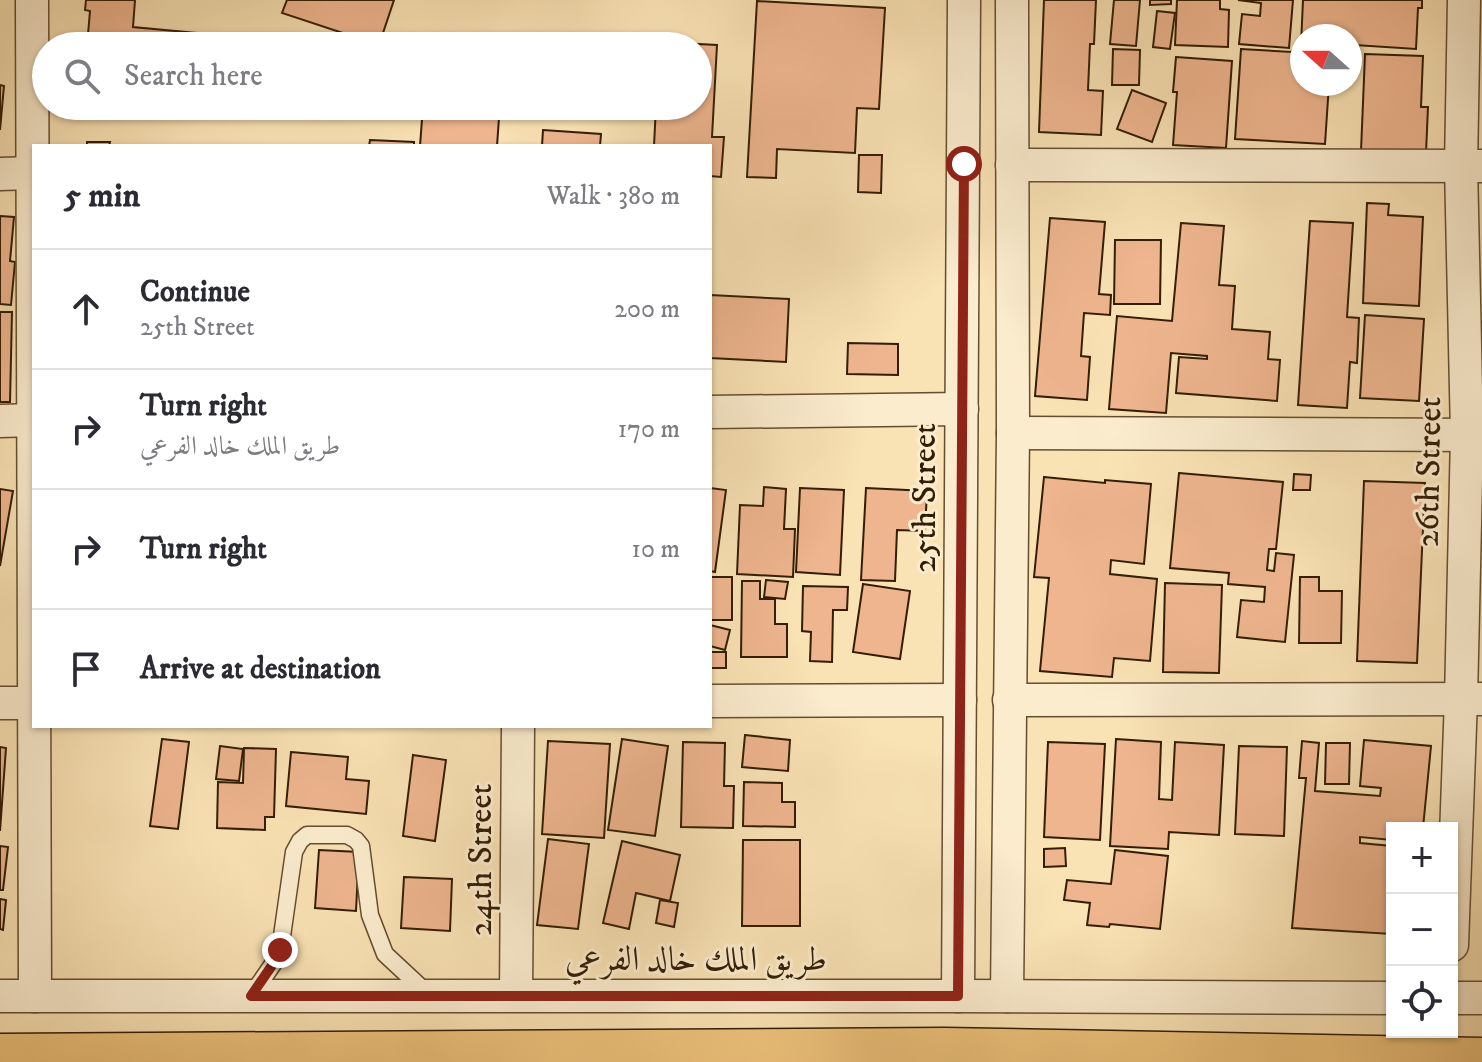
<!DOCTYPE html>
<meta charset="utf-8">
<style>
:root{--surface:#fff;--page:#f2f2f3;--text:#2b2b33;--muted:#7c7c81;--line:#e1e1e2}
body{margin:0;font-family:"IM FELL DW Pica",Amiri,serif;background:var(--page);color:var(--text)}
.controls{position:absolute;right:24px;bottom:24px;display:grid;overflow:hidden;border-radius:0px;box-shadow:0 2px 6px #0004}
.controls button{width:72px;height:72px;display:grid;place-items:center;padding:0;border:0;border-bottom:2px solid var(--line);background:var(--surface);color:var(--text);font:40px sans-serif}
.compass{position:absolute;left:1290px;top:24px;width:72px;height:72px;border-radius:50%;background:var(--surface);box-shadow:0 2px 6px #0004;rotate:291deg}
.stop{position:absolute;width:24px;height:24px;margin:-18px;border:6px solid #8f2418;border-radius:50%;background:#fff}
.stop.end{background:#8f2418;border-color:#fff;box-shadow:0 2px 8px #0008}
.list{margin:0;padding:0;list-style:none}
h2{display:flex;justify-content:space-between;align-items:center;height:104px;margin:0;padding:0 32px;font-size:34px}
h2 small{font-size:26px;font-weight:400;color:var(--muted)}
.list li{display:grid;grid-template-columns:52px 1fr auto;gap:24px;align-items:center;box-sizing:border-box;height:120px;padding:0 32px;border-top:2px solid var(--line)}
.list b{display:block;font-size:30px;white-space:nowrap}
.list p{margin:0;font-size:26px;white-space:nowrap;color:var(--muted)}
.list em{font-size:26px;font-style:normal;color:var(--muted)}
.icon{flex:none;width:44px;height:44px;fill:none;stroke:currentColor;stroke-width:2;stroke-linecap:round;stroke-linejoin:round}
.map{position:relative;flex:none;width:1482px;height:1062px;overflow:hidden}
.search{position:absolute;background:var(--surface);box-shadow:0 2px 6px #0004;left:32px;top:32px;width:680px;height:88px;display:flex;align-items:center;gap:20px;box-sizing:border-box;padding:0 28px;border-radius:44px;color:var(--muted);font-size:30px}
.panel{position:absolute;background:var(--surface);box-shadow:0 2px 6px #0004;left:32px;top:144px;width:680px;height:584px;border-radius:0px}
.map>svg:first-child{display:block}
.building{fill:#eeb58e;stroke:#331d04;stroke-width:2}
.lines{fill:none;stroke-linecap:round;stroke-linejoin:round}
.service-casing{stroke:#644e30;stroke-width:19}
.minor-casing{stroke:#644e30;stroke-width:35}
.motorway-casing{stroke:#331d04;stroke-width:47}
.service{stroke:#fbecce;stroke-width:16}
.minor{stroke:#fbecce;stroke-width:32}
.motorway{stroke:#ecc17a;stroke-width:44}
.route{stroke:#8f2418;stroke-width:10}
.labels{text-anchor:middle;stroke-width:6;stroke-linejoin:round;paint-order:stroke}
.street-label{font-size:34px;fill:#331d04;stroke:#fbecce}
</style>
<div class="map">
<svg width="1482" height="1062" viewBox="0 0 1482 1062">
<rect width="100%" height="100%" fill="#f9e2b4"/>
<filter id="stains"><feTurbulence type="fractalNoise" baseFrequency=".0025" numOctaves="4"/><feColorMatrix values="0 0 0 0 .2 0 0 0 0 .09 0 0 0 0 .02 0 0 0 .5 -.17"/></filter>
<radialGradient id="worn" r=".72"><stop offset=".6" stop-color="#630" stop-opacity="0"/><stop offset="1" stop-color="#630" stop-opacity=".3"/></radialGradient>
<g class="building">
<polygon points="86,0 135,0 133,27 196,33 195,46 87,46 90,11 85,10"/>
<polygon points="287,0 394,0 379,45 282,13"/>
<polygon points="1044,0 1096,0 1094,44 1090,44 1088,90 1103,91 1101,135 1039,132"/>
<polygon points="1114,0 1140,0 1136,46 1110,44"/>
<polygon points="1150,0 1171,0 1171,4 1150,5"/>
<polygon points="1177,0 1220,0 1220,9 1229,10 1228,47 1175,45"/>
<polygon points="1238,0 1293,0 1289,48 1239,44 1242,14 1260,16 1261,3"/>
<polygon points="1303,0 1422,0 1422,8 1418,8 1416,49 1355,45 1355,48 1350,47 1350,36 1302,36 1302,45 1301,45"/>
<polygon points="757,1 885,8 879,109 857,108 855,153 777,149 776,178 747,177"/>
<polygon points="1157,11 1175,13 1170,49 1153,47"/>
<polygon points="660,42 717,45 712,137 724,137 721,177 710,176 710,146 654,146 656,106 698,106 698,46 660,46"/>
<polygon points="1113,49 1140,50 1139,85 1112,85"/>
<polygon points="1241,49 1292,52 1293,49 1302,50 1302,84 1329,84 1325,144 1235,139"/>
<polygon points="1365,54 1423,56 1421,107 1428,107 1426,153 1361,151"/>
<polygon points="1176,57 1232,61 1226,148 1173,145 1177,92 1173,92"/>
<polygon points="0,85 4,86 0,130"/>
<polygon points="1132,90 1166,103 1152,142 1117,129"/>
<polygon points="89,106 190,106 189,117 120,111 120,118 88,115"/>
<polygon points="423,106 519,106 518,119 499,118 497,146 420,146"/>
<polygon points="543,130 601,134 600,146 542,146"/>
<polygon points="370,140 414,142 414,146 369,146"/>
<polygon points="87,142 110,142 109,146 87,146"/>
<polygon points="859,155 882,155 881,193 858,192"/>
<polygon points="1367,203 1389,204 1388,215 1423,217 1419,306 1363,303"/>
<polygon points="0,216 14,217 10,261 15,262 11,305 0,304"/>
<polygon points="1050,218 1105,222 1099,294 1111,295 1110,315 1084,313 1081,356 1090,357 1087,400 1035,396"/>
<polygon points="1310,221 1353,223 1347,317 1359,318 1357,363 1350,362 1347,408 1298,405"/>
<polygon points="1181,223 1224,226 1219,285 1235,286 1232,329 1270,332 1268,359 1280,360 1277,401 1176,393 1179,357 1207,359 1207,356 1171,353 1166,413 1109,409 1117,316 1172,321"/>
<polygon points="1115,240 1161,240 1160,304 1114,304"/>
<polygon points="710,295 789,299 786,362 710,358"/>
<polygon points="0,312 12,312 10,402 0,402"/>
<polygon points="1365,315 1424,319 1419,401 1360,398"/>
<polygon points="848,343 898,344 898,375 847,374"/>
<polygon points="1179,473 1283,482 1276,549 1269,549 1267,570 1274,571 1276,553 1294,555 1285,642 1237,637 1241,600 1264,602 1265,587 1228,584 1229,573 1170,568"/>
<polygon points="1294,474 1311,475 1310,490 1293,490"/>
<polygon points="1044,477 1105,483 1105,480 1151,484 1144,564 1111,560 1110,574 1157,579 1150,661 1114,658 1112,677 1040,671 1049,578 1034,577"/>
<polygon points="1364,481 1425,483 1417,663 1357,661"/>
<polygon points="764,487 786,489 784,529 795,529 793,577 737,574 740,505 763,506"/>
<polygon points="710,488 726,490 715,572 710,571"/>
<polygon points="800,488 844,490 840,575 796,572"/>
<polygon points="866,488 927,491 925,531 897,530 895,581 861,580"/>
<polygon points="0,489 13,491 0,566"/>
<rect x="710" y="577" width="22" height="43"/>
<polygon points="1300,577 1319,577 1319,591 1342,591 1341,643 1299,643"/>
<polygon points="766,580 788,582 785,599 764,597"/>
<polygon points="742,581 760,581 760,599 775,599 775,624 787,624 787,657 741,657"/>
<polygon points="1165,583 1222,585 1219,673 1163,672"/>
<polygon points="863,584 910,591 900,659 853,652"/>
<polygon points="803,586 848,587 847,610 833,610 832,662 810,661 811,632 802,631"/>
<polygon points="710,625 730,630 725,650 710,646"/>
<rect x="710" y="652" width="16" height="16"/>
<polygon points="745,735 790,740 788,771 742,767"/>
<polygon points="162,739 189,742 178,829 150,826"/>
<polygon points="622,739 668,746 655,836 608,830"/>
<polygon points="1116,739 1161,742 1159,799 1172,800 1175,742 1224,745 1219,835 1169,832 1168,849 1110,846"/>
<polygon points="1364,740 1431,746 1423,828 1392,828 1392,840 1360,837 1360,843 1392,846 1392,934 1292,928 1306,778 1299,778 1302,741 1319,743 1315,791 1380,796 1381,788 1360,786"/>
<polygon points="548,741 610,744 604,838 542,834"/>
<polygon points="683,742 725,743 724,786 734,786 733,828 681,827"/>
<polygon points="1048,742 1105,744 1100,840 1044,837"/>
<polygon points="1326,743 1350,743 1349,784 1325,784"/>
<polygon points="220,746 243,749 239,781 216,779"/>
<polygon points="1239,746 1287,747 1284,836 1235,834"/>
<polygon points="0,747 6,748 0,831"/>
<polygon points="244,748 276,749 274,817 265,817 265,830 217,828 218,782 243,783"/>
<polygon points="291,752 348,757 346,779 369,781 366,814 286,806"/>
<polygon points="413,755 446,760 435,841 403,836"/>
<polygon points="744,782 782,783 782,802 795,802 795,827 743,826"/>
<polygon points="548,839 589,844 578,929 537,925"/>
<polygon points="743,840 800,840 800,926 742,926"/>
<polygon points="622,841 680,855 670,901 636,893 629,929 603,923"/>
<polygon points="0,846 8,847 3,890 0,890"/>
<polygon points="1065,848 1066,866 1044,867 1044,849"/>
<polygon points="319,850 359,852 356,911 315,908"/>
<polygon points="1115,850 1168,856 1160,929 1110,924 1109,927 1087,925 1090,903 1064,900 1067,880 1111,884"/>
<polygon points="404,877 452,879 450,931 401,928"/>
<polygon points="0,899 6,900 3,930 0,929"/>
<polygon points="660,900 678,903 674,927 656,923"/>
</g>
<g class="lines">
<g class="service-casing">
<polyline id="service" points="251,996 273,964 280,950 294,852 300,841 307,835 347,835 356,840 361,846 370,915 385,954 429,995"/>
</g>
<g class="minor-casing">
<g id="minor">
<polyline points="32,0 35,996"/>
<polyline points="1012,165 1482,166"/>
<polyline points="0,174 32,173"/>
<polyline points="710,412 962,409"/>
<polyline points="0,421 34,420"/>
<polyline points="1013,433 1482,435"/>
<polyline points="1009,700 1482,699"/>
<polyline points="710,701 960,700"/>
<polyline points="0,703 34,703"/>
<polyline points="1452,945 1461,699 1467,435 1461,166 1464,0"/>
<polyline points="516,995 518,726"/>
<polyline points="0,996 958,996 1392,998"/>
<polyline points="958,996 964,0"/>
<polyline points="1007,996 1013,433 1012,0"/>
<polyline points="1452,998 1482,998"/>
</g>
</g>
<g class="motorway-casing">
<polyline id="motorway" points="0,1056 944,1050 1482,1060"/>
</g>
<use href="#service" class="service"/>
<use href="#minor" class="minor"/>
<use href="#motorway" class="motorway"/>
</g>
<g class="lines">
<polyline class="route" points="280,950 273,964 251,996 958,996 964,164"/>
</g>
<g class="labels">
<g class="street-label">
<text transform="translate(1427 472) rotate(-89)" y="12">26th Street</text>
<text transform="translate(923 498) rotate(-90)" y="12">25th Street</text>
<text transform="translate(479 860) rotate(-90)" y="12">24th Street</text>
<text x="696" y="970">طريق الملك خالد الفرعي</text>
</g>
</g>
<rect width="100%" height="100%" filter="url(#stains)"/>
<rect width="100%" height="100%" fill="url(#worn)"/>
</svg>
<div class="controls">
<button>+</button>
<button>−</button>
<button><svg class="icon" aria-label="locate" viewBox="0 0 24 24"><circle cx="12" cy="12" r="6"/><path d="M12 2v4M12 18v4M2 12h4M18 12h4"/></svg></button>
</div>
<svg class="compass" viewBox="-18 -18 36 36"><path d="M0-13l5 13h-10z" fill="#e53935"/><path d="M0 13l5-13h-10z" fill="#7c7c81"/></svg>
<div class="stop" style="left:964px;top:164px"></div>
<div class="stop end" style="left:280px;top:950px"></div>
<div class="search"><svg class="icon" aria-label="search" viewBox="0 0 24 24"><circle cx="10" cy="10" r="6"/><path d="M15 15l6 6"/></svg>Search here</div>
<section class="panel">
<h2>5 min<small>Walk · 380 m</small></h2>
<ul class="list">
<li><svg class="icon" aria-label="ahead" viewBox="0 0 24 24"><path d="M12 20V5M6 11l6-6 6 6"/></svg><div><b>Continue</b><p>25th Street</p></div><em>200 m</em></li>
<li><svg class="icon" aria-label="right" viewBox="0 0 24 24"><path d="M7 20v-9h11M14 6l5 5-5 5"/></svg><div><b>Turn right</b><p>طريق الملك خالد الفرعي</p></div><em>170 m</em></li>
<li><svg class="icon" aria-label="right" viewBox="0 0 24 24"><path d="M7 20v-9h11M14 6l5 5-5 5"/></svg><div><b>Turn right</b></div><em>10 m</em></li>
<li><svg class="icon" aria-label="arrive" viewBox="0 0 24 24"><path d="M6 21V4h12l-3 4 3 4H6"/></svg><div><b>Arrive at destination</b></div></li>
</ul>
</section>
</div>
